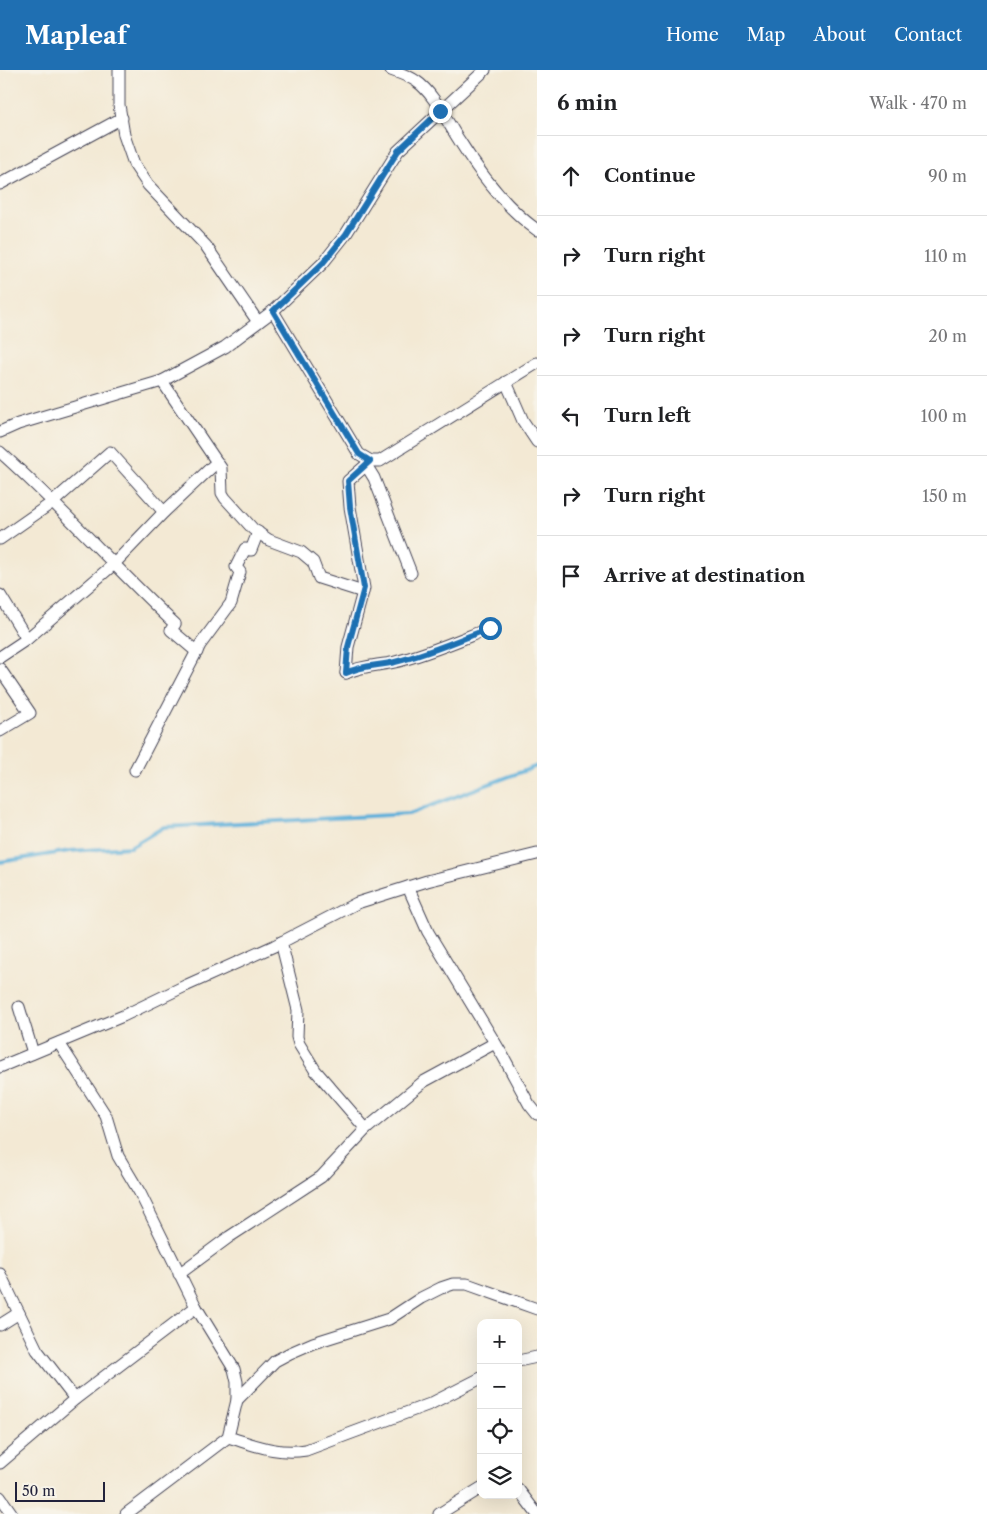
<!DOCTYPE html>
<meta charset="utf-8">
<style>
:root{--surface:#fff;--page:#f6f6f6;--text:#202124;--muted:#757577;--line:#e0e0e0;--accent:#1f6fb2}
body{margin:0;font-family:"Libre Caslon Text",serif;background:var(--page);color:var(--text)}
.controls{position:absolute;right:15px;bottom:15px;display:grid;overflow:hidden;border-radius:10px;box-shadow:0 5px 20px #0002}
.controls button{width:45px;height:45px;display:grid;place-items:center;padding:0;border:0;border-bottom:1px solid var(--line);background:var(--surface);color:var(--text);font:25px sans-serif}
.scale{position:absolute;left:15px;bottom:12px;width:90px;box-sizing:border-box;padding-left:5px;border:2px solid #22223b;border-top:0;font-size:14px;line-height:18px;white-space:nowrap;color:#22223b;-webkit-text-stroke:4px #f7f3e8;paint-order:stroke}
.stop{position:absolute;width:15px;height:15px;margin:-11px;border:4px solid #1f6fb2;border-radius:50%;background:#fff}
.stop.end{background:#1f6fb2;border-color:#fff;box-shadow:0 1px 5px #0008}
.list{margin:0;padding:0;list-style:none}
h2{display:flex;justify-content:space-between;align-items:center;height:65px;margin:0;padding:0 20px;font-size:21px}
h2 small{font-size:16px;font-weight:400;color:var(--muted)}
.list li{display:grid;grid-template-columns:32px 1fr auto;gap:15px;align-items:center;box-sizing:border-box;height:80px;padding:0 20px;border-top:1px solid var(--line)}
.list b{display:block;font-size:19px;white-space:nowrap}
.list em{font-size:16px;font-style:normal;color:var(--muted)}
.icon{flex:none;width:28px;height:28px;fill:none;stroke:currentColor;stroke-width:2;stroke-linecap:round;stroke-linejoin:round}
.map{position:relative;flex:none;width:537px;height:1444px;overflow:hidden}
header{display:flex;align-items:center;gap:30px;box-sizing:border-box;height:70px;padding:0 25px;background:var(--accent);color:#fff}
header strong{font-size:24px}
nav{display:flex;gap:28px;margin-inline-start:auto;font-size:18px}
main{display:flex}
aside{flex:1;background:var(--surface)}
.map>svg:first-child{display:block}
.lines{fill:none;stroke-linecap:round;stroke-linejoin:round}
.stream{stroke:#5fb0da;stroke-width:4}
.minor-casing{stroke:#414052;stroke-width:13}
.minor{stroke:#fff;stroke-width:11}
.route{stroke:#1f6fb2;stroke-width:6}
</style>
<header>
<strong>Mapleaf</strong>
<nav><a>Home</a><a>Map</a><a>About</a><a>Contact</a></nav>
</header>
<main>
<div class="map">
<svg width="537" height="1444" viewBox="0 0 537 1444">
<rect width="100%" height="100%" fill="#f7f3e8"/>
<filter id="ink" filterUnits="userSpaceOnUse"><feTurbulence type="fractalNoise" baseFrequency=".02" numOctaves="2"/><feDisplacementMap in="SourceGraphic" scale="10" xChannelSelector="R" yChannelSelector="G"/><feConvolveMatrix kernelMatrix="1 2 1 2 8 2 1 2 1" color-interpolation-filters="sRGB"/></filter>
<filter id="wash" filterUnits="userSpaceOnUse"><feTurbulence type="fractalNoise" baseFrequency=".0096" numOctaves="4" result="noise"/><feDisplacementMap in="SourceGraphic" scale="20" xChannelSelector="R" yChannelSelector="G"/><feGaussianBlur stdDeviation="1.12" result="paint"/><feColorMatrix in="noise" values="0 0 0 0 0 0 0 0 0 0 0 0 0 0 0 0 0 1.4 0 .05"/><feComposite in="paint" operator="in"/></filter>
<g filter="url(#wash)">
<rect width="100%" height="100%" fill="#f3e9d4"/>
<g class="lines">
<polyline class="stream" points="0,792 70,781 130,777 164,757 409,744 537,696"/>
</g>
</g>
<g filter="url(#ink)">
<g class="lines">
<g class="minor-casing">
<g id="minor">
<polyline points="119,0 119,35 124,65 134,94 148,115 206,176 258,252"/>
<path d="M391,0C399,3 409,6 416,11C434,23 447,52 459,70C479,102 506,138 537,160"/>
<polyline points="0,114 122,48"/>
<polyline points="273,241 359,384 371,391 380,391 537,293"/>
<polyline points="162,311 221,398 222,423 225,428 253,459 269,470 301,482 313,492 319,508 363,522"/>
<polyline points="506,312 523,351 537,372"/>
<polyline points="0,362 18,354 162,311 225,277 273,241 323,193 346,164 398,81 485,0"/>
<path d="M0,382C61,436 115,498 175,554L171,560L197,582"/>
<polyline points="366,395 374,408 411,503"/>
<polyline points="0,469 53,432 110,382 164,442"/>
<polyline points="0,525 27,569"/>
<polyline points="0,587 27,569 114,494 164,442 217,392"/>
<polyline points="0,599 30,643 0,661"/>
<polyline points="346,603 348,577 364,518 350,437 348,411 371,391"/>
<path d="M346,603C362,595 378,596 395,592C428,584 459,570 490,558"/>
<polyline points="135,700 200,575 231,533 240,502 236,497 245,479 251,480 258,462"/>
<polyline points="408,817 428,862 503,986 529,1034 537,1044"/>
<polyline points="281,872 298,940 297,967 299,974 315,1000 366,1059"/>
<polyline points="19,937 33,983"/>
<polyline points="59,973 106,1046 118,1086 140,1123 196,1237 234,1299 237,1312 237,1330 228,1367 126,1444"/>
<polyline points="0,997 123,946 185,916 274,876 357,833 427,811 537,784"/>
<polyline points="0,1204 37,1280 75,1329"/>
<polyline points="179,1204 229,1167 321,1107 366,1059 423,1012 495,973"/>
<polyline points="0,1255 19,1243"/>
<polyline points="518,1291 537,1287"/>
<polyline points="237,1330 275,1291 290,1283 313,1273 389,1249 421,1228 441,1218 453,1214 467,1214 537,1239"/>
<path d="M228,1367C255,1375 277,1385 306,1380L430,1334L481,1308"/>
<polyline points="0,1393 75,1329 196,1237"/>
<polyline points="518,1419 537,1444"/>
<polyline points="0,1427 12,1444"/>
<polyline points="439,1444 481,1418"/>
</g>
</g>
<use href="#minor" class="minor"/>
</g>
</g>
<g class="lines" filter="url(#ink)">
<path class="route" d="M440,41L398,81L346,164L323,193L273,241L359,384L370,391L348,411L350,437L364,518L348,577L346,603C362,595 378,596 395,592C428,584 459,570 490,558"/>
</g>
</svg>
<div class="controls">
<button>+</button>
<button>−</button>
<button><svg class="icon" aria-label="locate" viewBox="0 0 24 24"><circle cx="12" cy="12" r="6"/><path d="M12 2v4M12 18v4M2 12h4M18 12h4"/></svg></button>
<button><svg class="icon" aria-label="layers" viewBox="0 0 24 24"><path d="M12 4l9 5-9 5-9-5zM3 14l9 5 9-5"/></svg></button>
</div>
<div class="scale">50 m</div>
<div class="stop" style="left:490px;top:558px"></div>
<div class="stop end" style="left:440px;top:41px"></div>
</div>
<aside>
<h2>6 min<small>Walk · 470 m</small></h2>
<ul class="list">
<li><svg class="icon" aria-label="ahead" viewBox="0 0 24 24"><path d="M12 20V5M6 11l6-6 6 6"/></svg><div><b>Continue</b></div><em>90 m</em></li>
<li><svg class="icon" aria-label="right" viewBox="0 0 24 24"><path d="M7 20v-9h11M14 6l5 5-5 5"/></svg><div><b>Turn right</b></div><em>110 m</em></li>
<li><svg class="icon" aria-label="right" viewBox="0 0 24 24"><path d="M7 20v-9h11M14 6l5 5-5 5"/></svg><div><b>Turn right</b></div><em>20 m</em></li>
<li><svg class="icon" aria-label="left" viewBox="0 0 24 24"><path d="M17 20v-9H6M10 6l-5 5 5 5"/></svg><div><b>Turn left</b></div><em>100 m</em></li>
<li><svg class="icon" aria-label="right" viewBox="0 0 24 24"><path d="M7 20v-9h11M14 6l5 5-5 5"/></svg><div><b>Turn right</b></div><em>150 m</em></li>
<li><svg class="icon" aria-label="arrive" viewBox="0 0 24 24"><path d="M6 21V4h12l-3 4 3 4H6"/></svg><div><b>Arrive at destination</b></div></li>
</ul>
</aside>
</main>
